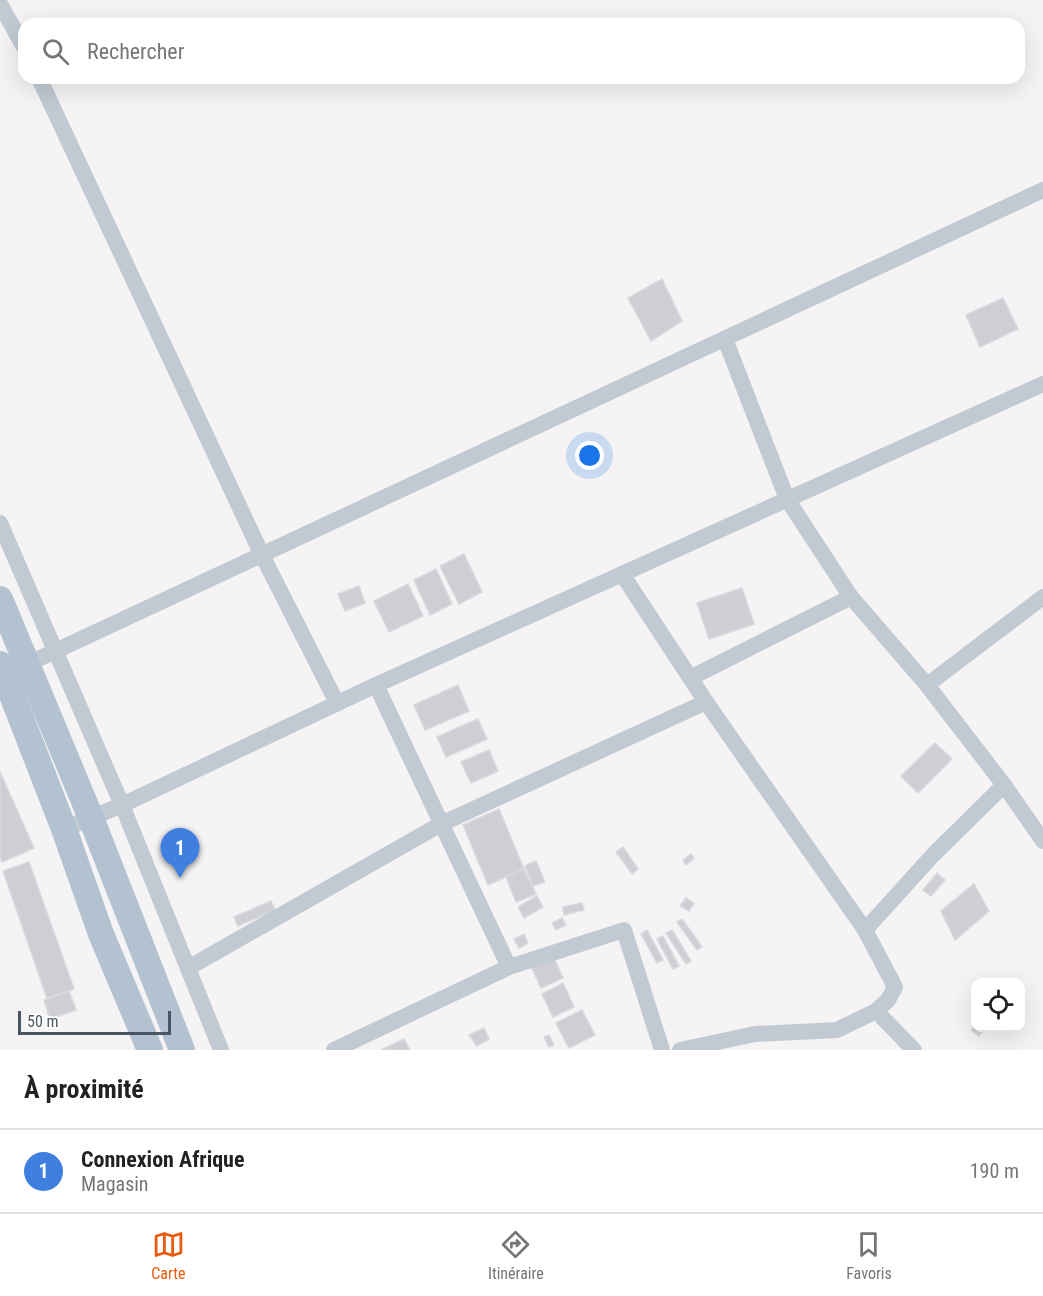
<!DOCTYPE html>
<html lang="fr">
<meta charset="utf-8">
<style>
:root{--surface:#fff;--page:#f2f2f2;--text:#222;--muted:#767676;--line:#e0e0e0;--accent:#ea580c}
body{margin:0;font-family:"Roboto Condensed",sans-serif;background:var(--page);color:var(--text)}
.controls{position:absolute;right:18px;bottom:18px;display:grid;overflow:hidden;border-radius:12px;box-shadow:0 6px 24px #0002}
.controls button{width:54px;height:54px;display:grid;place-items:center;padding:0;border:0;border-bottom:2px solid var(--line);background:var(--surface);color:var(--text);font:30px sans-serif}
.scale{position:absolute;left:18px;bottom:15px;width:153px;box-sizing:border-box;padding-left:6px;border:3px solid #4a5661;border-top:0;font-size:16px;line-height:21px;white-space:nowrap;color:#4a5661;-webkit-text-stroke:4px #fff;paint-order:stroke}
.you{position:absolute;left:590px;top:456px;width:21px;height:21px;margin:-15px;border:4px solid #fff;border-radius:50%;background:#1a73e8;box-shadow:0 0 0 9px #1a73e833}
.badge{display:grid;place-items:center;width:39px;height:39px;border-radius:50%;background:var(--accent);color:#fff;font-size:20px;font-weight:700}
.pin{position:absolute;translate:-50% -50px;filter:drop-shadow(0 2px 3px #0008)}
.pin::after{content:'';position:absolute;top:32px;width:21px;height:18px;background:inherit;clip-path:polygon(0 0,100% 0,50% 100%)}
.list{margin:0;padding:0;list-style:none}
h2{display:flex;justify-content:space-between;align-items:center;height:78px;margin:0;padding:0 24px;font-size:26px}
h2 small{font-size:20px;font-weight:400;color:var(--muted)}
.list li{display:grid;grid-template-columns:39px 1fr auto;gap:18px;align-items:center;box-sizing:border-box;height:84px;padding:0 24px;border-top:2px solid var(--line)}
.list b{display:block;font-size:22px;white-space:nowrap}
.list p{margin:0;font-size:20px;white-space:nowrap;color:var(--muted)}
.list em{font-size:20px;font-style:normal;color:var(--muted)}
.icon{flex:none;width:33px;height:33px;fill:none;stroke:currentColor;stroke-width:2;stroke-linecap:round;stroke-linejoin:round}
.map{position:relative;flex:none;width:1043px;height:1050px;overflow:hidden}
.search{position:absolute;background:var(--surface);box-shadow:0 6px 24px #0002;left:18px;right:18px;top:18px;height:66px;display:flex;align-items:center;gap:15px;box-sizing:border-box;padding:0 21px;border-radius:18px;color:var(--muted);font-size:22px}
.sheet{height:162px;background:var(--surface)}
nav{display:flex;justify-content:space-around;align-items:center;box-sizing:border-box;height:84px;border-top:2px solid var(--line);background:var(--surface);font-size:16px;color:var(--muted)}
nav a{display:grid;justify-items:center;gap:3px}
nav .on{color:var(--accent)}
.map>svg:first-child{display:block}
.building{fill:#cdcfd5;stroke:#d7d9de;stroke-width:1.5}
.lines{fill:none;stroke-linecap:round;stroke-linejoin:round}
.street{stroke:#c1cad2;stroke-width:16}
.primary{stroke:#b3c2d1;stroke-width:26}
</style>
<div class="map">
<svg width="1043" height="1050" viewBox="0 0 1043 1050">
<rect width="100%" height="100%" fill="#f5f3f3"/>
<g class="building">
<polygon points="662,279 682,321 651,341 628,298"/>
<polygon points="1003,298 1018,329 980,347 966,315"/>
<polygon points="464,554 482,592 459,604 440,566"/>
<polygon points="436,569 452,604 430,615 414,580"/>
<polygon points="408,584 423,616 389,632 374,601"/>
<polygon points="359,586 365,603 345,611 338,594"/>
<polygon points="742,588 754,624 709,639 697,603"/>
<polygon points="458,685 469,711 425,730 414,705"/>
<polygon points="478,719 487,739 446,757 437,737"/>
<polygon points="935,743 952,759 918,793 901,776"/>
<polygon points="489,750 498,771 471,783 461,762"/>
<polygon points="0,772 34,848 2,862 0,857"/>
<polygon points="499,809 524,869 488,885 463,825"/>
<polygon points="623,847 638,869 632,874 616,852"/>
<polygon points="691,854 694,858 686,865 683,860"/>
<polygon points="536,861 545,882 533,886 525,866"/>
<polygon points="29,862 74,989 47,998 3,871"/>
<polygon points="524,869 536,894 516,902 506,877"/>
<polygon points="937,873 945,880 931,896 923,890"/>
<polygon points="974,884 989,911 955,940 941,911"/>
<polygon points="537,896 543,907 524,918 518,907"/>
<polygon points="686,898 694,903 689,911 680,906"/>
<polygon points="271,901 275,910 238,926 234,917"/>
<polygon points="582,903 584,910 564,915 563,907"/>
<polygon points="562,918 566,925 556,930 552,923"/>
<polygon points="682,919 702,947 697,950 677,922"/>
<polygon points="647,930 663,960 657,963 641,934"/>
<polygon points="672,930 691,961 686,964 666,933"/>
<polygon points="524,934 528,943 519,948 514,939"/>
<polygon points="663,936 679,966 673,969 657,939"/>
<polygon points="553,956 563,978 541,988 531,966"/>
<polygon points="563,983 574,1007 553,1017 542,994"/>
<polygon points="69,991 76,1010 50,1019 44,1000"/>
<polygon points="582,1010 595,1035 569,1048 556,1023"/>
<polygon points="976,1024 976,1028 985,1028 979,1036 971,1030"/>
<polygon points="484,1028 489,1039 477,1046 469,1035"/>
<polygon points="549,1035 554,1045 549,1047 544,1037"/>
<polygon points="404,1039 410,1050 381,1050"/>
</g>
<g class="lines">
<g class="street">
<polyline points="0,4 24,47"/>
<polyline points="39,78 262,555 337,703"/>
<polyline points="725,339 787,499 851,597 927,685 1004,785 1043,841"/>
<polyline points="0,523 122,805 221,1050"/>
<polyline points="622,574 706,702 865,930"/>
<polyline points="19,668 1043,190"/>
<polyline points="690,678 851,597"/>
<polyline points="376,685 509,967"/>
<polyline points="927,685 1043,597"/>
<polyline points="64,829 122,805 376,685 1043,384"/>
<polyline points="188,968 441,824 706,702"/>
<polyline points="876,1011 914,1050"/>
<polyline points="334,1050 509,967 624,930 662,1050"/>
<polyline points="680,1050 755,1034 837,1030 876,1011 888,1000 895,987 865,930 933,855 1004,785"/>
</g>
<g class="primary">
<polyline points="0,599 91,818 182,1050"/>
<polyline points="0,664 64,829 101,934 150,1050"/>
</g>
</g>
</svg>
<div class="controls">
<button><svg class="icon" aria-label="locate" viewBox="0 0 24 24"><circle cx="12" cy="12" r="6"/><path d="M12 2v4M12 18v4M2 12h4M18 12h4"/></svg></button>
</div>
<div class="scale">50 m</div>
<div class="you"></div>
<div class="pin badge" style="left:180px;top:878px;background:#3f7fe0">1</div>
<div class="search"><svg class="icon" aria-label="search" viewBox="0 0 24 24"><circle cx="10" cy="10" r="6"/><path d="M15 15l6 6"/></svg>Rechercher</div>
</div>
<section class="sheet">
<h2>À proximité<small></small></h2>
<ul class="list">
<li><span class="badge" style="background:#3f7fe0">1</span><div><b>Connexion Afrique</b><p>Magasin</p></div><em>190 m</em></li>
</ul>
</section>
<nav>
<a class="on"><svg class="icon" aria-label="map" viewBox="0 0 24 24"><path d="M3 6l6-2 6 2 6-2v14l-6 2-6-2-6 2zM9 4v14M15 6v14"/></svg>Carte</a>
<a><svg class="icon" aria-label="directions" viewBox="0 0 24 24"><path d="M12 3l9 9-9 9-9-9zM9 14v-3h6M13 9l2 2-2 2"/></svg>Itinéraire</a>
<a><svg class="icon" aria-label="saved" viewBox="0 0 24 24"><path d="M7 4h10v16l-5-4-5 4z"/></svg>Favoris</a>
</nav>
